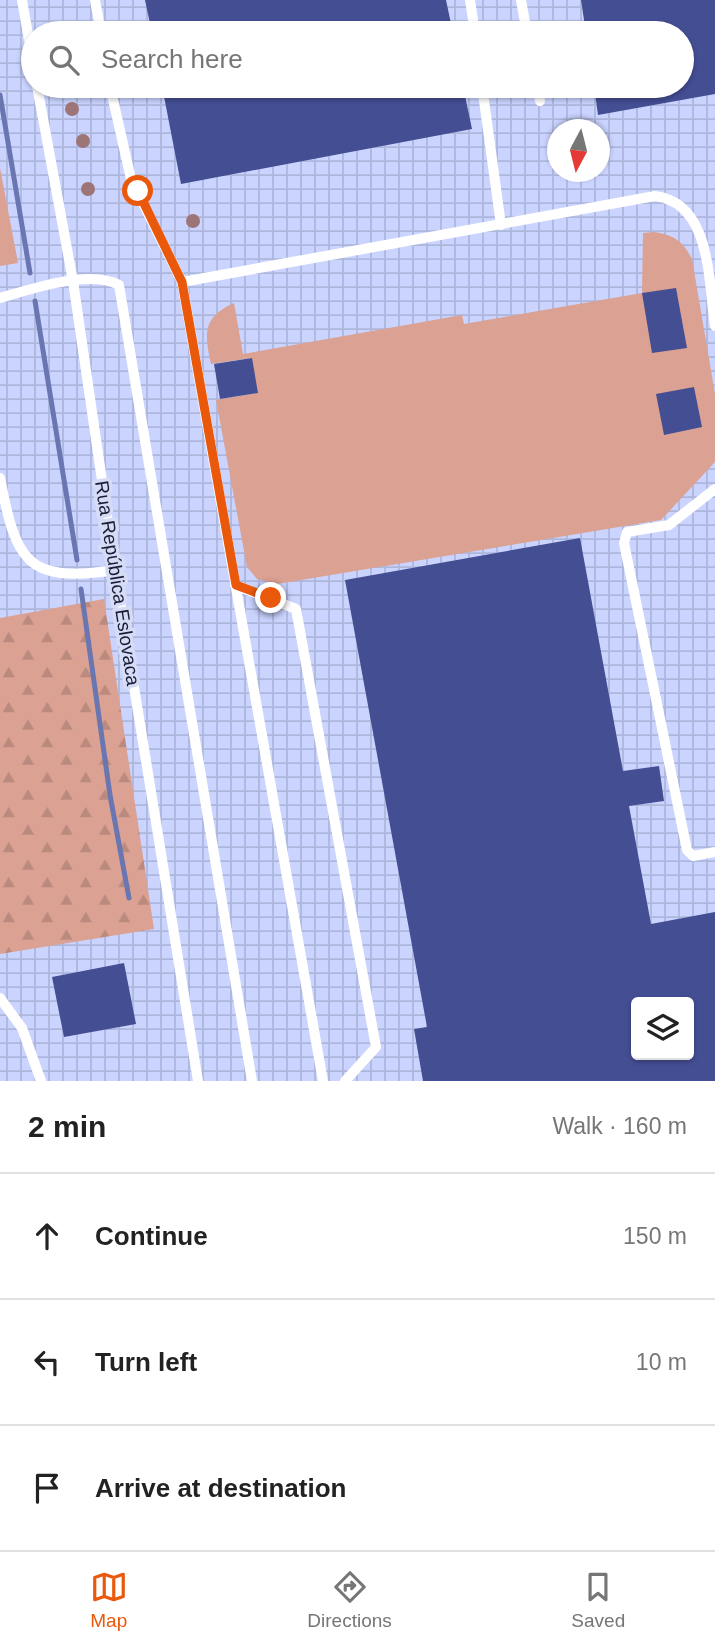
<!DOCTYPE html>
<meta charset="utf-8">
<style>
:root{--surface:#fff;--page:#f6f6f6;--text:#222;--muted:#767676;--line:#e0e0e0;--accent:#ea580c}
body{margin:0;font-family:Helvetica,sans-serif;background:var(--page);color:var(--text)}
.controls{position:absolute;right:21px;bottom:21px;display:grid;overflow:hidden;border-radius:7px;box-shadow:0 2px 5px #0004}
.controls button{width:63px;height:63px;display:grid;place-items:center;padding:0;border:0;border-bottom:2px solid var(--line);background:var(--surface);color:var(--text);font:35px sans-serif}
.compass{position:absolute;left:547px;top:119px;width:63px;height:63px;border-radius:50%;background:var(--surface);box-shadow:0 2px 5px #0004;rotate:187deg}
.stop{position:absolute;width:21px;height:21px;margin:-16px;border:5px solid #ea580c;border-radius:50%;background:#fff}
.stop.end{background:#ea580c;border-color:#fff;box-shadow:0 2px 7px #0008}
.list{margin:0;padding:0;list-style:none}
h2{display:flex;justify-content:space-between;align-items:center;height:91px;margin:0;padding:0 28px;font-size:30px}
h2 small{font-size:23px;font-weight:400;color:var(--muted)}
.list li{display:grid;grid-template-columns:46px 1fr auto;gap:21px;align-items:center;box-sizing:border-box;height:126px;padding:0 28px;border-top:2px solid var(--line)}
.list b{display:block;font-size:26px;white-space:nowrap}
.list em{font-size:23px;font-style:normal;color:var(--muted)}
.icon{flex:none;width:38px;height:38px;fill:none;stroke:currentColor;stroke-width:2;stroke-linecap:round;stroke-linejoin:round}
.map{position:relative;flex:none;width:715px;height:1081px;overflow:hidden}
.search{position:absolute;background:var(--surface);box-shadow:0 2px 5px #0004;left:21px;right:21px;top:21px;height:77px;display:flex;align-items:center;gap:18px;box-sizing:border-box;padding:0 24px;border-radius:38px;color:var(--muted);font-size:26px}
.sheet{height:469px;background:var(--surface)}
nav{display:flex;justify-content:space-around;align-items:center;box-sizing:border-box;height:98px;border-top:2px solid var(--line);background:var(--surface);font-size:19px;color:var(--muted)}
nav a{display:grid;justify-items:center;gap:4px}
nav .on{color:var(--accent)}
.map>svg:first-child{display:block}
.industrial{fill:url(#industrial-grid);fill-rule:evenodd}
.green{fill:#dba192}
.forest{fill:url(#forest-firs)}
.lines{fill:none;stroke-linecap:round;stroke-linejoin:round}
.stream{stroke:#6a76b1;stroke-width:5}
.building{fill:#444e93;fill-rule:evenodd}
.service{stroke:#fff;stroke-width:10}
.tree{fill:#9d7576}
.route{stroke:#ea580c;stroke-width:9}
.labels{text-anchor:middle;stroke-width:7;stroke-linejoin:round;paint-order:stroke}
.street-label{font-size:19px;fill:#181d34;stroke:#d6dcf6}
</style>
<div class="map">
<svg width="715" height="1081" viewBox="0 0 715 1081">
<defs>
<pattern id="industrial-grid" width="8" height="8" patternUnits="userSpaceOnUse" patternTransform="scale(1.75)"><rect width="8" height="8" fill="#cad4ff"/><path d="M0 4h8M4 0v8" fill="none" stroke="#adb6db"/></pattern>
<pattern id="forest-firs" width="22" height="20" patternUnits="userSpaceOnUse" patternTransform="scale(1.75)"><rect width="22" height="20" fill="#dba192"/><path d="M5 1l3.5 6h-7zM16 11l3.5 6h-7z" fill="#bb8a7e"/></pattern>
</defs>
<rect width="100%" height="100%" fill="#d6dcf6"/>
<path class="industrial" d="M0,0H715V1081H0ZM33,33H682V86H33ZM558,130H600V172H558ZM636,1002H689V1055H636Z"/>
<g class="green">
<polygon points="0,168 18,263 0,266"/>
<path d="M654,232C674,235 683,241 692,259L715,394V462L661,520L277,584L257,579L247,567L216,400L257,393L251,358L211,364C204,333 203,317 234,303L243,354L462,315L464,324L642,293L643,233Z"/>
</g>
<polygon class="forest" points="104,599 154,929 0,954 0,618"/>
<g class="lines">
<g class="stream">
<polyline points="0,95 30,273"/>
<polyline points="35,301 77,560"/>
<polyline points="81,589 110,795 129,898"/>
</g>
</g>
<g class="building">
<polygon points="145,0 446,0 453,33 152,33"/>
<polygon points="581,0 715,0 715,94 598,115 594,86 682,86 682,33 586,33"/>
<polygon points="162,86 463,86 472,129 181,184"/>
<polygon points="676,288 687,348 652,353 642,293"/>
<polygon points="252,358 258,393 220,399 214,364"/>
<polygon points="694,387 702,427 664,435 656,394"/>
<path d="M580,538L623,771L659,766L664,801L629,806L651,924L715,912V1081H423L414,1029L427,1027L345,580ZM636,1002H689V1055H636Z"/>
<polygon points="124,963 136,1024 64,1037 52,977"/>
</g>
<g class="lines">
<g class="service">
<polyline points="22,0 33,63"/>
<polyline points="95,0 101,33"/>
<polyline points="470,0 475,33"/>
<polyline points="521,0 527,33"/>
<polyline points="37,86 73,281 115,570 198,1081"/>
<polyline points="110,86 131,179 182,282 323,1081"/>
<polyline points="482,86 501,225"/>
<polyline points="537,86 540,101"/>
<path d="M182,282L655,196C712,203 708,282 715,326"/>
<path d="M0,298C31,289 90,269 119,285L252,1081"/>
<path d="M0,478C16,560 25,584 115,570"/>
<polyline points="715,489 669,525 627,532 624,543 687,850 693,856 715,852"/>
<polyline points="235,585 296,609 376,1047 345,1081"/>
<polyline points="0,998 22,1028 41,1081"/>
</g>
</g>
<g class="tree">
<circle cx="72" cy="109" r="7"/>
<circle cx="83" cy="141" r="7"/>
<circle cx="88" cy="189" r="7"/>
<circle cx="193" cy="221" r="7"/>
</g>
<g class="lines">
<polyline class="route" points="138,191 182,282 236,585 271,598"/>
</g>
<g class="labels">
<g class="street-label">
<text transform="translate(118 583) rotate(81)" y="7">Rua República Eslovaca</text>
</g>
</g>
</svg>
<div class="controls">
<button><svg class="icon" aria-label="layers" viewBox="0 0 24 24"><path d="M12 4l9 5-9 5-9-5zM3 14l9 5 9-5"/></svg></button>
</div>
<svg class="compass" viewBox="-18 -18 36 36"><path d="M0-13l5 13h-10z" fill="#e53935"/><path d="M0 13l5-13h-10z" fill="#767676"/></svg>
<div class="stop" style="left:138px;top:191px"></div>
<div class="stop end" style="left:271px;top:598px"></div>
<div class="search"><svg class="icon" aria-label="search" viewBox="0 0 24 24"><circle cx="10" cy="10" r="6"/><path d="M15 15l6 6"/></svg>Search here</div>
</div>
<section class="sheet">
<h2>2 min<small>Walk · 160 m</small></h2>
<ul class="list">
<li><svg class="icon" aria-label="ahead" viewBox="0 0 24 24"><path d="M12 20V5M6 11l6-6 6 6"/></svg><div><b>Continue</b></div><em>150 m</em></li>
<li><svg class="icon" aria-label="left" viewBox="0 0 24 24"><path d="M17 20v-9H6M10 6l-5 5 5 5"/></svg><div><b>Turn left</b></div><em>10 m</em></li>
<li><svg class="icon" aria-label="arrive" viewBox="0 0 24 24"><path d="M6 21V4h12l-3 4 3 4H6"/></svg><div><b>Arrive at destination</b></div></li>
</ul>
</section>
<nav>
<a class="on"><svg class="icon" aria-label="map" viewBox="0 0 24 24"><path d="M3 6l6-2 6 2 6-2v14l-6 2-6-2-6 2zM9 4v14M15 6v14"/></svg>Map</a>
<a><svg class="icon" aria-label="directions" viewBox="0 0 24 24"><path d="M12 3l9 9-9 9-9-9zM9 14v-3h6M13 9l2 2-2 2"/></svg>Directions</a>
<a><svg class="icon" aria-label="saved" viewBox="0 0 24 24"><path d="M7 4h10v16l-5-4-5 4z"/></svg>Saved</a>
</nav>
